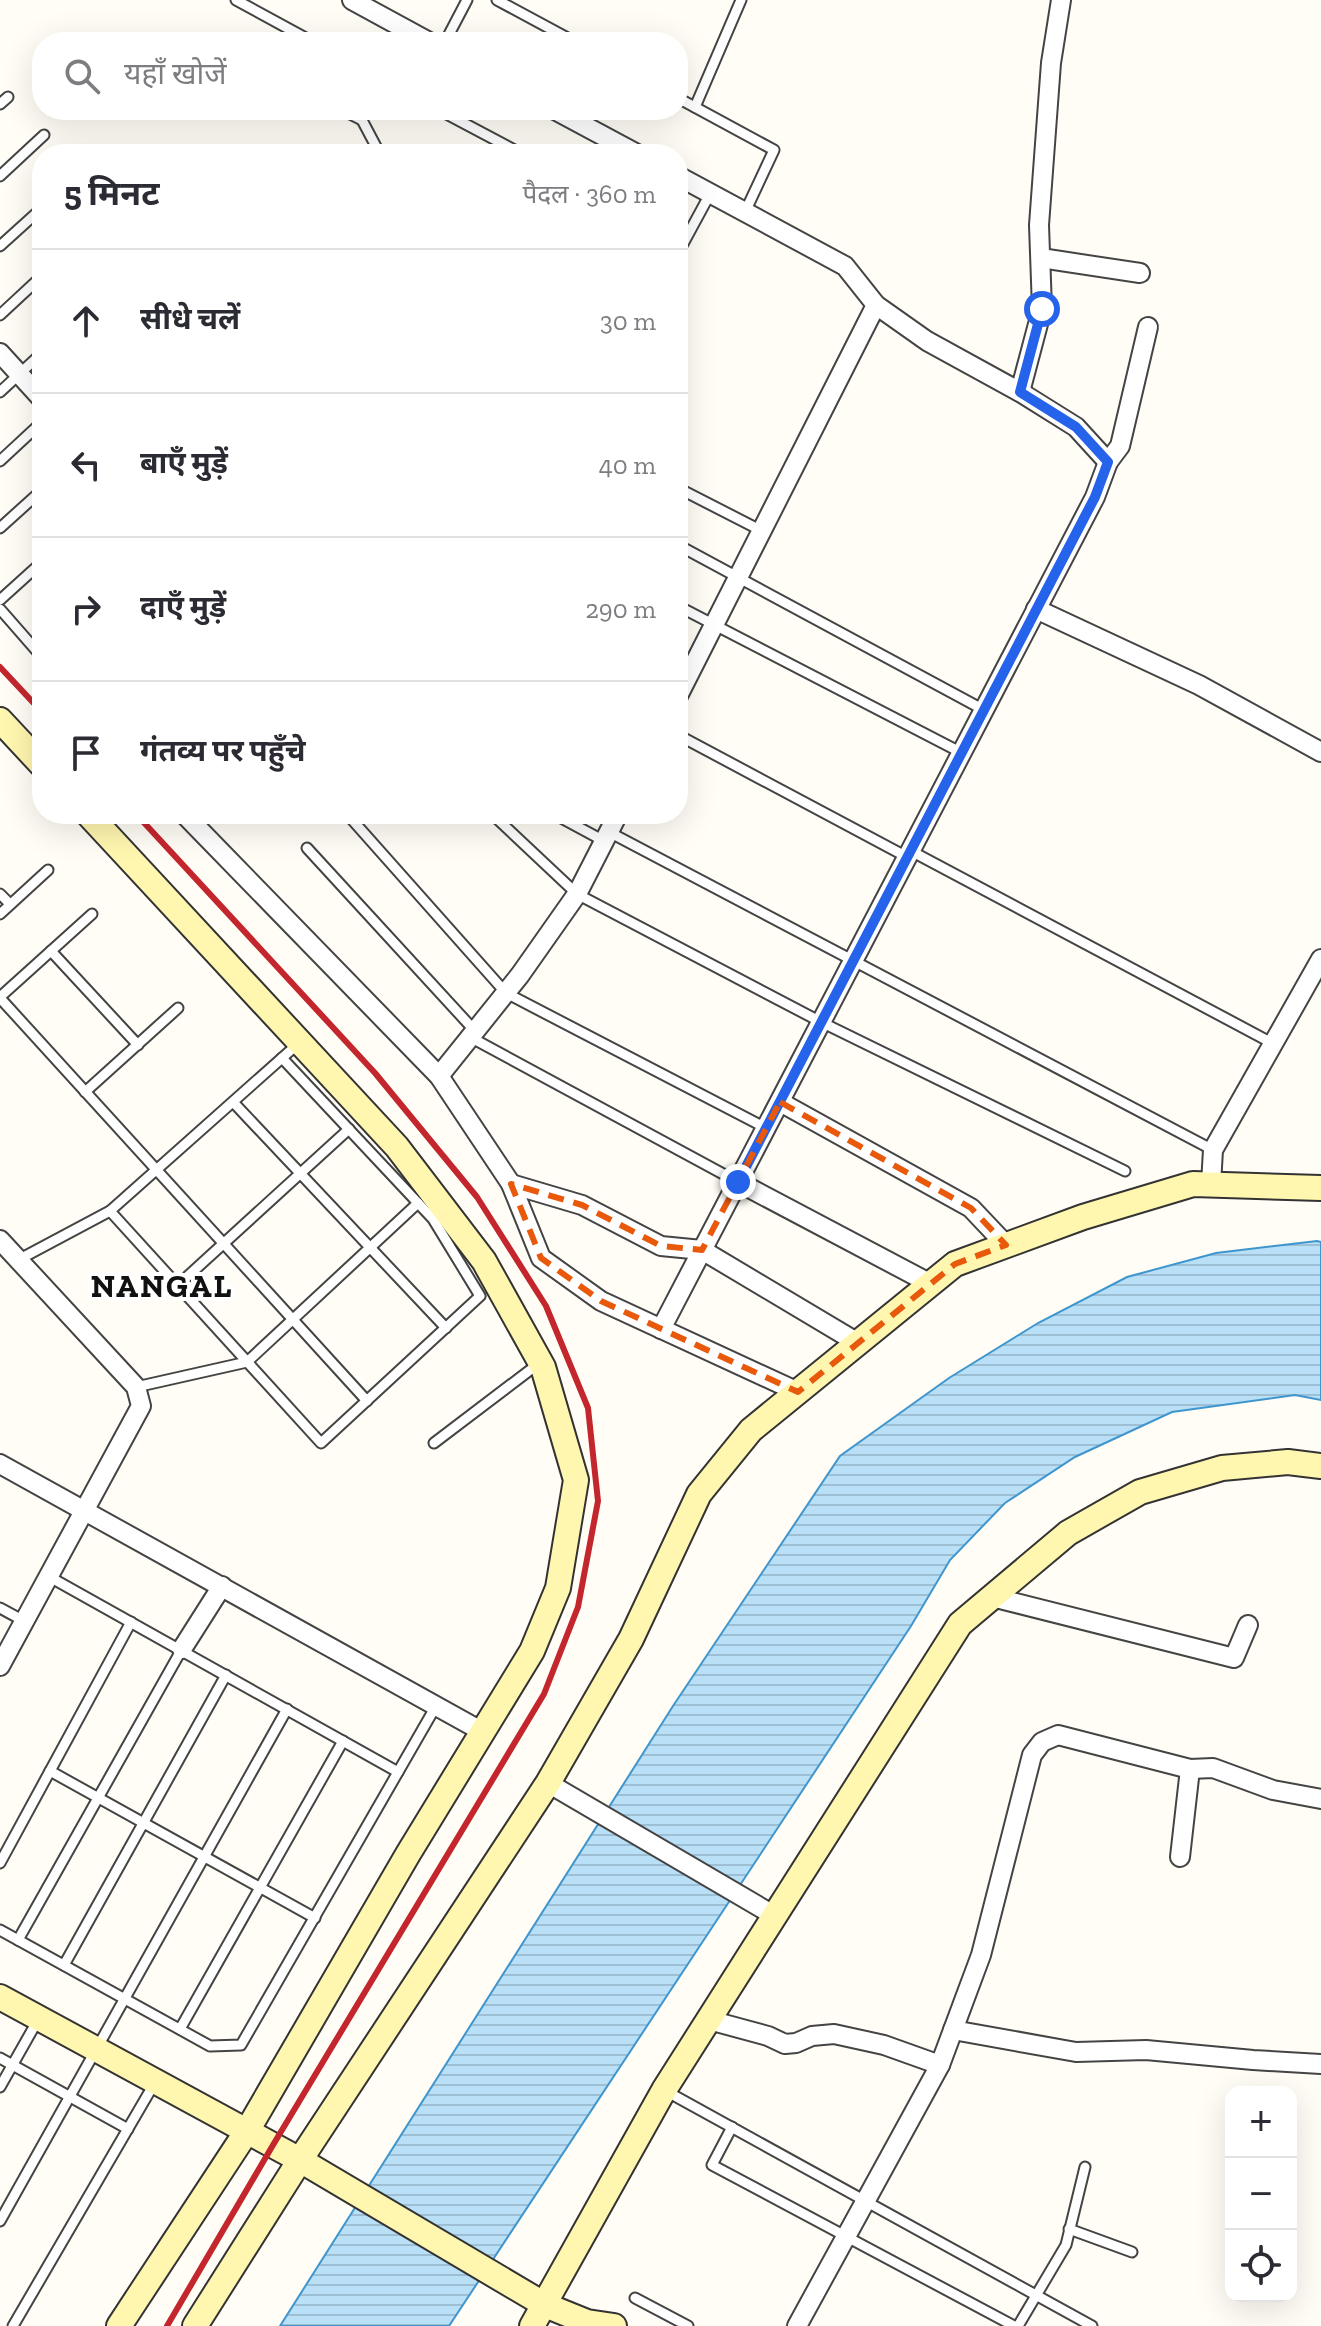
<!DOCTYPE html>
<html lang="hi">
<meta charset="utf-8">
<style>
:root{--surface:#fff;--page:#f7f7f7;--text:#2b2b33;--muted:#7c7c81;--line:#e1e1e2}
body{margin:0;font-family:"Zilla Slab","Noto Sans Devanagari",serif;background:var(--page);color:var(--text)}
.controls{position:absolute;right:24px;bottom:24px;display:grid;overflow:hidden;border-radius:16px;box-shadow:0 8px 32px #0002}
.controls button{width:72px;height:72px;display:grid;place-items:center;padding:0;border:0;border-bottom:2px solid var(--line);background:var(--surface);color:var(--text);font:40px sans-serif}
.stop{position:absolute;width:24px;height:24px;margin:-18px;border:6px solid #2563eb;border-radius:50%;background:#fff}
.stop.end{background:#2563eb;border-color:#fff;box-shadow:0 2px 8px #0008}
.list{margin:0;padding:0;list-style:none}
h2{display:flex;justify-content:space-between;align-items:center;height:104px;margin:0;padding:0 32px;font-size:34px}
h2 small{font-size:26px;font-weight:400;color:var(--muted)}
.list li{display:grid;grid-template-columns:52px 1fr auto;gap:24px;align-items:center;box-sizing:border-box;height:144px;padding:0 32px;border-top:2px solid var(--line)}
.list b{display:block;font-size:30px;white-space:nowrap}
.list em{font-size:26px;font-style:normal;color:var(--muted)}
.icon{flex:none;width:44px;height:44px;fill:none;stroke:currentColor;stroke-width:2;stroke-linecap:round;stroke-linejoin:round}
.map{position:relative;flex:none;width:1321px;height:2326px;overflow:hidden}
.search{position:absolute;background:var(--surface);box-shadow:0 8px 32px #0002;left:32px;top:32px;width:656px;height:88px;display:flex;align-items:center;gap:20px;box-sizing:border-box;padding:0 28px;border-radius:32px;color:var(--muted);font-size:30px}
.panel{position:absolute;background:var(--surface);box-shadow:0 8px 32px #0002;left:32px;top:144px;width:656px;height:680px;border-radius:32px}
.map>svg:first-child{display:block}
.water{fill:url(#water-rules);stroke:#3f96cf;stroke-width:2}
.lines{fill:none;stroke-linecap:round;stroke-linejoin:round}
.lane-casing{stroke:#444;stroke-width:13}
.street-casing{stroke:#444;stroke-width:22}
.secondary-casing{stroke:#333;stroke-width:28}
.lane{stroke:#fff;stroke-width:9}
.street{stroke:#fff;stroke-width:18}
.secondary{stroke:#fff6b0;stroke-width:24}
.rail{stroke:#c4262e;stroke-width:6}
.route{stroke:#2563eb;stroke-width:10}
.marked{fill:none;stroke:#e8590c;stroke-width:6;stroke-dasharray:16 10;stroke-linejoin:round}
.labels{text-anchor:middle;stroke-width:8;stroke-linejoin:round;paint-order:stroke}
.district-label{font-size:32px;font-weight:bold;letter-spacing:2px;fill:#111;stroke:#fff}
</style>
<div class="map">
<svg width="1321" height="2326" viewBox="0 0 1321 2326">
<defs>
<pattern id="water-rules" width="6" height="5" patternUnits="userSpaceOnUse" patternTransform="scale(2)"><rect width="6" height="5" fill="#b9e0f7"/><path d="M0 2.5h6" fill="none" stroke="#9ebfd3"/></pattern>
</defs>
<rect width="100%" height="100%" fill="#fffdf5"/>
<polygon class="water" points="1317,1241 1321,1242 1321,1400 1295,1395 1172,1412 1075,1457 1005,1503 950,1560 911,1626 449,2326 280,2326 673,1706 840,1456 949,1378 1038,1323 1127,1277 1216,1253"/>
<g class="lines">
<g class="lane-casing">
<g id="lane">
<polyline points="236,0 313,42"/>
<polyline points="497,0 575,42"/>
<polyline points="445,42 467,0"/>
<polyline points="678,98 774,150 745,212"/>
<polyline points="0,104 8,97"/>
<polyline points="695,107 741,0"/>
<polyline points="342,110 362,120"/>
<polyline points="367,110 362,120 380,154"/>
<polyline points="439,110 522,154"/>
<polyline points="0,176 44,135"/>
<polyline points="0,246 42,208"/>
<polyline points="678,253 710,194"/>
<polyline points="0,315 42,276"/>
<polyline points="0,392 42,353"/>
<polyline points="0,461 42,422"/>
<polyline points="678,488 762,531"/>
<polyline points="0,528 42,490"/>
<polyline points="678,545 984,710"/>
<polyline points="0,600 42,562"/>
<polyline points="678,606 962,753"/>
<polyline points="0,609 42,657"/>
<polyline points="678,735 907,857"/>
<polyline points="347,814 506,993 766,1128"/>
<polyline points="492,814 577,894 821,1022 1125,1171"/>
<polyline points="554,814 604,841"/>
<polyline points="609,832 1213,1150"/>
<polyline points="307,848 475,1031"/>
<polyline points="911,851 1272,1043"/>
<polyline points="0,894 10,904"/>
<polyline points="0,914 48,870"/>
<polyline points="51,951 138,1045"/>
<polyline points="0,997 92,914"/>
<polyline points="0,998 367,1401"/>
<polyline points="470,1037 738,1182"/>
<polyline points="85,1092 178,1008"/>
<polyline points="233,1102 446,1328"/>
<polyline points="110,1211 321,1443 480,1296 433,1219 282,1058"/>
<polyline points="18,1260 110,1211 300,1042"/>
<polyline points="177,1286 349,1129"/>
<polyline points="136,1387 247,1362 418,1203"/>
<polyline points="434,1443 538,1364"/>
<polyline points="48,1576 398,1772"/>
<polyline points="0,1608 24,1621"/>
<polyline points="50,1771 315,1918"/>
<polyline points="0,1863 131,1622"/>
<polyline points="0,1930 210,2046 241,2045 436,1706"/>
<polyline points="18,1940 182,1649"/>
<polyline points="64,1965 226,1675"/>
<polyline points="180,2029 343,1741"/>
<polyline points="0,2058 128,2129"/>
<polyline points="0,2087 39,2018"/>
<polyline points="664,2090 1092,2326"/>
<polyline points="732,2127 712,2165 1014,2326"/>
<polyline points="0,2221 287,1709"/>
<polyline points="1069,2229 1132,2252"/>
<polyline points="635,2298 688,2326"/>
<polyline points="13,2326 154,2084"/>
<polyline points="1018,2326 1066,2245 1085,2167"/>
</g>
</g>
<g class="street-casing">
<g id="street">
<polyline points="352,0 429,42"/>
<polyline points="555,110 637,154"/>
<polyline points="1041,258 1140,273"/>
<polyline points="0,353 42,399"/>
<polyline points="1020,392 1042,309 1039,225 1051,63 1061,0"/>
<polyline points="1108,462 1120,446 1148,327"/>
<polyline points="1036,609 1199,685 1321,752"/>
<polyline points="678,696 876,305"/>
<polyline points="184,814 439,1076 511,1184 541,1258 601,1301 798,1392"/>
<polyline points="439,1076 520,975 577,894 618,814"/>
<polyline points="780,1102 971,1208 1006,1245"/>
<polyline points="738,1182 931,1284"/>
<polyline points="511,1184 582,1205 661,1246 702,1250 858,1343"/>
<polyline points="1211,1184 1213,1150 1321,959"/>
<polyline points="0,1240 136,1387 141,1406 0,1666"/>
<polyline points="661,1329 1095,497 1108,462 1076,427 1020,392 927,341 876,305 845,266 678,176"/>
<polyline points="0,1464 483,1732"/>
<polyline points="992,1597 1234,1658 1248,1625"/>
<polyline points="182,1649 222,1586"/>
<polyline points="548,1783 775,1916"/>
<polyline points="1180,1857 1190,1769"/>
<polyline points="709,2020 768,2036 785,2044 796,2043 812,2036 834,2034 884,2045 940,2065"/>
<polyline points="953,2030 1076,2052 1146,2050 1253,2060 1321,2064"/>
<polyline points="797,2326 940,2065 981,1955 1032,1755 1042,1742 1058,1735 1190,1769 1213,1768 1273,1790 1321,1799"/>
</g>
</g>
<g class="secondary-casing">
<g id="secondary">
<polyline points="0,720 42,765"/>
<polyline points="88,814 397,1147 484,1261 543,1367 576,1480 558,1588 532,1651 408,1854 247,2131 119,2326"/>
<polyline points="0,1997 300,2160 545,2305 587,2322 614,2326"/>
<polyline points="195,2326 300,2160 548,1783 631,1639 699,1494 751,1430 955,1264 1083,1217 1193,1184 1321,1188"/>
<polyline points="532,2326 664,2090 960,1624 1068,1533 1140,1492 1222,1468 1288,1462 1321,1466"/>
</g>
</g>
<use href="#lane" class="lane"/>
<use href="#street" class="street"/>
<use href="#secondary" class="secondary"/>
<g class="rail">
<polyline points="0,667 42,712"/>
<polyline points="136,814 375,1073 477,1197 546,1306 588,1408 598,1501 578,1607 544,1694 273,2145 167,2326"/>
</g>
</g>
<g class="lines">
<polyline class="route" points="738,1182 1095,497 1108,462 1076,427 1020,392 1042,309"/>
</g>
<path class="marked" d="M780,1102L971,1208L1006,1245L955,1264L798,1392L601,1301L541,1258L511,1184L582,1205L661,1246L702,1250Z"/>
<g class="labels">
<g class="district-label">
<text x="162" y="1297">NANGAL</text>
</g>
</g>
</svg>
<div class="controls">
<button>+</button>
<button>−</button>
<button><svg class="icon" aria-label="locate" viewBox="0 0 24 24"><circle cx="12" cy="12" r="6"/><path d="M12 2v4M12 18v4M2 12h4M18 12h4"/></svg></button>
</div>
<div class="stop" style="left:1042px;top:309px"></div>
<div class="stop end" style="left:738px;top:1182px"></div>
<div class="search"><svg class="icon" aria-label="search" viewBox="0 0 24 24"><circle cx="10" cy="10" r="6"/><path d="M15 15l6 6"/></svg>यहाँ खोजें</div>
<section class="panel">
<h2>5 मिनट<small>पैदल · 360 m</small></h2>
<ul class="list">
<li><svg class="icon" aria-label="ahead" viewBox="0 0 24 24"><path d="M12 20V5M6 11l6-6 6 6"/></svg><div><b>सीधे चलें</b></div><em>30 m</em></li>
<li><svg class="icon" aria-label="left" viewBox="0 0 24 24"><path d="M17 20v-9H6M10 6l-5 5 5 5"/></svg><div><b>बाएँ मुड़ें</b></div><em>40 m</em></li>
<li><svg class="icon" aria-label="right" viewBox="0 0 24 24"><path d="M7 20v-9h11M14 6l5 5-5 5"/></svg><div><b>दाएँ मुड़ें</b></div><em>290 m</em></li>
<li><svg class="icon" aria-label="arrive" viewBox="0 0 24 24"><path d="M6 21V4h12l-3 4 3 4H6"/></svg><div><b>गंतव्य पर पहुँचे</b></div></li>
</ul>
</section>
</div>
